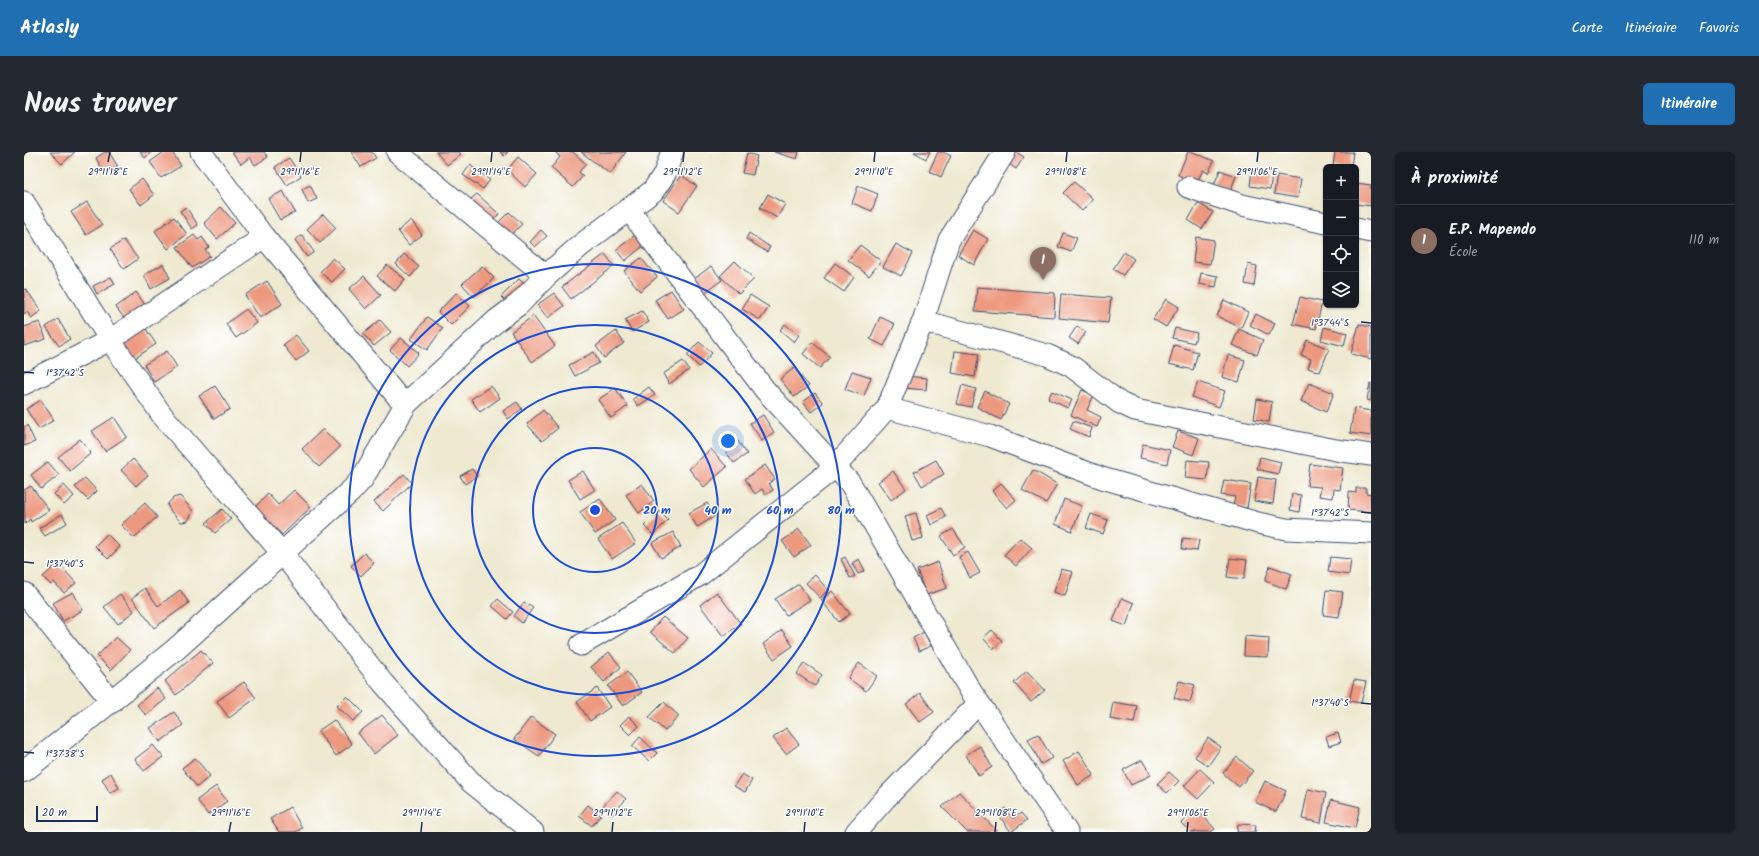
<!DOCTYPE html>
<html lang="fr">
<meta charset="utf-8">
<style>
:root{--surface:#171b24;--page:#242831;--text:#f1f3f6;--muted:#9ea1a6;--line:#363941;--accent:#1f6fb2}
body{margin:0;font-family:Kalam,sans-serif;background:var(--page);color:var(--text)}
.controls{position:absolute;right:12px;top:12px;display:grid;overflow:hidden;border-radius:6px;box-shadow:0 1px 3px #0004}
.controls button{width:36px;height:36px;display:grid;place-items:center;padding:0;border:0;border-bottom:1px solid var(--line);background:var(--surface);color:var(--text);font:20px sans-serif}
.scale{position:absolute;left:12px;bottom:10px;width:62px;box-sizing:border-box;padding-left:4px;border:2px solid #1b2f5e;border-top:0;font-size:11px;line-height:14px;white-space:nowrap;color:#1b2f5e;-webkit-text-stroke:3px #fff;paint-order:stroke}
.you{position:absolute;left:704px;top:289px;width:14px;height:14px;margin:-10px;border:3px solid #fff;border-radius:50%;background:#1a73e8;box-shadow:0 0 0 6px #1a73e833}
.badge{display:grid;place-items:center;width:26px;height:26px;border-radius:50%;background:var(--accent);color:#fff;font-size:13px;font-weight:700}
.pin{position:absolute;translate:-50% -33px;filter:drop-shadow(0 1px 2px #0008)}
.pin::after{content:'';position:absolute;top:21px;width:14px;height:12px;background:inherit;clip-path:polygon(0 0,100% 0,50% 100%)}
.list{margin:0;padding:0;list-style:none}
h2{display:flex;justify-content:space-between;align-items:center;height:52px;margin:0;padding:0 16px;font-size:17px}
h2 small{font-size:13px;font-weight:400;color:var(--muted)}
.list li{display:grid;grid-template-columns:26px 1fr auto;gap:12px;align-items:center;box-sizing:border-box;height:72px;padding:0 16px;border-top:1px solid var(--line)}
.list b{display:block;font-size:15px;white-space:nowrap}
.list p{margin:0;font-size:13px;white-space:nowrap;color:var(--muted)}
.list em{font-size:13px;font-style:normal;color:var(--muted)}
.icon{flex:none;width:22px;height:22px;fill:none;stroke:currentColor;stroke-width:2;stroke-linecap:round;stroke-linejoin:round}
.map{position:relative;flex:none;width:1347px;height:680px;overflow:hidden;border-radius:6px}
header{display:flex;align-items:center;gap:24px;box-sizing:border-box;height:56px;padding:0 20px;background:var(--accent);color:#fff}
header strong{font-size:19px}
nav{display:flex;gap:22px;margin-inline-start:auto;font-size:14px}
.intro{display:flex;align-items:center;justify-content:space-between;box-sizing:border-box;height:96px;padding:0 24px}
h1{margin:0;font-size:28px}
.button{padding:10px 18px;border-radius:6px;background:var(--accent);color:#fff;font-size:14px;font-weight:700}
main{display:flex;gap:24px;padding:0 24px}
aside{flex:1;background:var(--surface);border-radius:6px;box-shadow:0 1px 3px #0004}
.map>svg:first-child{display:block}
.building{fill:#ec997f}
.lines{fill:none;stroke-linecap:round;stroke-linejoin:round}
.minor-casing{stroke:#3b4b6f;stroke-width:23}
.tertiary-casing{stroke:#3b4b6f;stroke-width:24}
.minor{stroke:#fff;stroke-width:21}
.tertiary{stroke:#fff;stroke-width:22}
.ticks{fill:none;stroke:#1b2f5e;stroke-width:1.5}
.ring{fill:none;stroke:#1d4ed8;stroke-width:2}
.ticks-label{font-size:10px;text-anchor:middle;fill:#1b2f5e;stroke:#fff;stroke-width:3;stroke-linejoin:round;paint-order:stroke}
.centre{fill:#1d4ed8;stroke:#fff;stroke-width:2}
.ring-label{font-size:12px;text-anchor:middle;font-weight:bold;fill:#1d4ed8;stroke:#fff;stroke-width:3;stroke-linejoin:round;paint-order:stroke}
</style>
<header>
<strong>Atlasly</strong>
<nav><a>Carte</a><a>Itinéraire</a><a>Favoris</a></nav>
</header>
<div class="intro"><h1>Nous trouver</h1><a class="button">Itinéraire</a></div>
<main>
<div class="map">
<svg width="1347" height="680" viewBox="0 0 1347 680">
<rect width="100%" height="100%" fill="#fff"/>
<filter id="ink" filterUnits="userSpaceOnUse"><feTurbulence type="fractalNoise" baseFrequency=".025" numOctaves="2"/><feDisplacementMap in="SourceGraphic" scale="8" xChannelSelector="R" yChannelSelector="G"/><feConvolveMatrix kernelMatrix="1 2 1 2 8 2 1 2 1" color-interpolation-filters="sRGB"/></filter>
<filter id="wash" filterUnits="userSpaceOnUse"><feTurbulence type="fractalNoise" baseFrequency=".012" numOctaves="4" result="noise"/><feDisplacementMap in="SourceGraphic" scale="16" xChannelSelector="R" yChannelSelector="G"/><feGaussianBlur stdDeviation="0.9" result="paint"/><feColorMatrix in="noise" values="0 0 0 0 0 0 0 0 0 0 0 0 0 0 0 0 0 1.4 0 .05"/><feComposite in="paint" operator="in"/></filter>
<g filter="url(#wash)">
<rect width="100%" height="100%" fill="#eee9d0"/>
<g id="blocks">
<g class="building">
<polygon points="26,0 51,0 38,12"/>
<polygon points="81,0 85,0 94,15 81,22 72,6"/>
<polygon points="116,0 127,0 121,6"/>
<polygon points="140,0 148,0 157,14 137,26 126,10"/>
<polygon points="208,0 240,0 244,5 231,13 226,5 217,12"/>
<polygon points="327,0 348,0 352,6 337,15"/>
<polygon points="412,0 435,0 437,2 423,13"/>
<polygon points="476,0 484,0 480,4"/>
<polygon points="531,0 549,0 562,12 555,20 559,24 549,35 527,16 536,5"/>
<polygon points="557,0 602,0 586,22"/>
<polygon points="750,0 775,0 773,7"/>
<polygon points="890,0 906,0 902,7"/>
<polygon points="914,0 919,0 927,4 917,25 905,19"/>
<polygon points="992,0 1000,5 992,17 985,12"/>
<polygon points="1164,0 1169,0 1190,9 1184,21 1179,18 1172,32 1154,23"/>
<polygon points="1311,0 1329,0 1327,15 1309,14"/>
<polygon points="723,1 733,4 729,23 718,21"/>
<polygon points="494,5 513,22 501,35 483,18"/>
<polygon points="265,6 277,24 263,33 251,15"/>
<polygon points="446,13 466,28 459,37 439,23"/>
<polygon points="1196,18 1212,24 1206,40 1190,33"/>
<polygon points="1228,18 1248,21 1246,37 1226,34"/>
<polygon points="657,23 673,34 655,60 639,49"/>
<polygon points="1253,23 1277,27 1274,46 1250,42"/>
<polygon points="118,27 130,43 117,53 105,37"/>
<polygon points="1050,30 1069,47 1058,59 1039,41"/>
<polygon points="1332,31 1347,33 1347,54 1332,52"/>
<polygon points="286,33 293,47 284,51 278,37"/>
<polygon points="834,34 854,42 848,59 828,51"/>
<polygon points="259,39 271,60 256,68 244,47"/>
<polygon points="453,42 475,62 469,68 447,47"/>
<polygon points="744,42 761,52 753,66 736,56"/>
<polygon points="63,50 78,73 62,83 47,60"/>
<polygon points="1174,51 1189,60 1178,77 1164,68"/>
<polygon points="162,55 174,73 168,77 156,59"/>
<polygon points="197,55 211,71 193,87 180,71"/>
<polygon points="485,60 498,72 483,87 470,75"/>
<polygon points="299,62 312,76 296,91 283,77"/>
<polygon points="150,65 163,82 144,97 131,79"/>
<polygon points="387,68 398,83 385,93 374,79"/>
<polygon points="517,78 523,84 511,95 506,90"/>
<polygon points="949,78 964,87 950,113 934,103"/>
<polygon points="725,81 746,95 743,100 722,87"/>
<polygon points="1039,81 1053,86 1047,100 1034,95"/>
<polygon points="170,83 174,88 178,85 185,95 181,98 186,104 168,116 153,95"/>
<polygon points="278,83 290,100 283,105 271,88"/>
<polygon points="611,83 619,94 601,109 592,98"/>
<polygon points="1172,85 1190,88 1186,112 1169,110"/>
<polygon points="100,88 114,107 100,117 86,97"/>
<polygon points="872,92 889,101 877,124 859,115"/>
<polygon points="836,93 857,109 845,124 824,108"/>
<polygon points="1100,100 1110,107 1099,123 1089,117"/>
<polygon points="380,102 395,115 386,125 372,112"/>
<polygon points="581,102 590,114 547,147 538,135"/>
<polygon points="309,106 321,117 308,130 296,120"/>
<polygon points="617,106 633,125 616,139 600,119"/>
<polygon points="711,109 730,127 715,142 696,124"/>
<polygon points="811,111 830,125 820,140 800,126"/>
<polygon points="139,112 146,126 127,137 120,123"/>
<polygon points="1224,112 1233,114 1230,134 1221,132"/>
<polygon points="363,113 381,127 371,139 353,124"/>
<polygon points="458,114 470,126 450,145 438,132"/>
<polygon points="687,114 698,128 680,141 669,128"/>
<polygon points="1177,121 1194,124 1192,135 1175,132"/>
<polygon points="340,124 357,143 342,157 325,137"/>
<polygon points="87,125 91,132 73,142 69,134"/>
<polygon points="495,127 505,137 487,155 477,145"/>
<polygon points="243,129 258,152 236,166 221,143"/>
<polygon points="953,135 1031,141 1030,165 951,159"/>
<polygon points="2,137 17,159 7,166 3,160 0,162 0,138"/>
<polygon points="647,138 660,157 644,167 631,148"/>
<polygon points="112,140 122,154 102,169 92,155"/>
<polygon points="432,141 446,154 427,173 414,160"/>
<polygon points="530,141 540,154 524,166 513,153"/>
<polygon points="1037,142 1087,146 1084,171 1035,166"/>
<polygon points="726,143 745,155 736,168 718,157"/>
<polygon points="1276,145 1298,150 1292,177 1269,172"/>
<polygon points="1142,147 1155,155 1142,175 1129,167"/>
<polygon points="1200,148 1224,160 1217,176 1193,164"/>
<polygon points="222,157 233,171 212,186 202,172"/>
<polygon points="618,159 625,170 608,180 601,168"/>
<polygon points="1232,162 1251,172 1245,183 1226,173"/>
<polygon points="509,164 531,194 508,210 487,180"/>
<polygon points="403,165 419,176 403,198 387,187"/>
<polygon points="856,165 871,172 860,194 846,187"/>
<polygon points="34,167 46,187 35,194 22,175"/>
<polygon points="356,168 367,180 350,194 339,182"/>
<polygon points="16,170 22,187 0,194 0,175"/>
<polygon points="761,172 775,183 770,190 756,178"/>
<polygon points="1335,172 1347,175 1347,207 1327,202"/>
<polygon points="120,174 132,192 110,207 98,188"/>
<polygon points="1053,174 1062,180 1054,192 1045,186"/>
<polygon points="1300,175 1323,181 1320,194 1297,188"/>
<polygon points="1151,176 1173,181 1170,191 1148,186"/>
<polygon points="1215,177 1239,188 1233,203 1208,193"/>
<polygon points="592,179 600,191 580,206 572,194"/>
<polygon points="272,183 285,199 272,209 259,193"/>
<polygon points="377,186 395,201 383,214 366,198"/>
<polygon points="1283,188 1305,197 1296,220 1284,216 1287,207 1277,203"/>
<polygon points="675,190 688,201 675,215 663,203"/>
<polygon points="788,190 806,205 796,216 779,202"/>
<polygon points="1150,193 1174,200 1169,218 1145,212"/>
<polygon points="143,199 153,215 130,230 120,213"/>
<polygon points="931,199 955,202 951,225 928,221"/>
<polygon points="570,200 575,211 551,224 545,213"/>
<polygon points="1204,203 1221,208 1215,230 1198,225"/>
<polygon points="659,209 665,218 645,232 639,222"/>
<polygon points="770,216 785,234 770,245 756,227"/>
<polygon points="828,219 847,225 840,244 821,237"/>
<polygon points="881,224 903,226 902,238 880,236"/>
<polygon points="1174,230 1201,239 1195,255 1168,245"/>
<polygon points="1285,231 1310,241 1302,260 1277,249"/>
<polygon points="1346,231 1347,231 1347,249 1343,248"/>
<polygon points="938,233 952,237 947,255 933,252"/>
<polygon points="191,234 206,257 190,267 175,244"/>
<polygon points="467,234 476,246 456,260 447,247"/>
<polygon points="625,235 631,243 614,254 609,247"/>
<polygon points="591,236 604,254 587,266 574,248"/>
<polygon points="1058,238 1070,243 1063,258 1077,265 1073,275 1047,263"/>
<polygon points="961,239 985,252 977,268 953,255"/>
<polygon points="1028,239 1048,248 1044,256 1024,247"/>
<polygon points="791,241 799,251 787,260 779,250"/>
<polygon points="1233,247 1248,250 1245,270 1230,267"/>
<polygon points="17,248 30,268 15,277 2,257"/>
<polygon points="493,250 498,257 484,267 479,259"/>
<polygon points="1330,256 1347,259 1347,284 1326,281"/>
<polygon points="519,258 534,276 518,289 503,272"/>
<polygon points="739,263 750,280 738,289 726,271"/>
<polygon points="90,265 103,285 81,299 68,279"/>
<polygon points="1049,269 1068,276 1065,285 1046,277"/>
<polygon points="3,273 11,290 0,294 0,275"/>
<polygon points="299,277 316,295 295,315 278,297"/>
<polygon points="1154,279 1175,286 1169,303 1148,295"/>
<polygon points="708,281 723,302 710,311 695,291"/>
<polygon points="56,287 67,301 46,319 34,305"/>
<polygon points="1119,292 1146,298 1143,312 1116,306"/>
<polygon points="687,297 703,315 680,335 665,317"/>
<polygon points="1236,305 1257,310 1254,322 1233,317"/>
<polygon points="109,307 124,323 112,334 97,318"/>
<polygon points="912,308 920,322 898,334 890,320"/>
<polygon points="1163,308 1185,310 1183,328 1161,326"/>
<polygon points="24,310 35,323 17,337 7,323"/>
<polygon points="1286,312 1319,316 1316,338 1310,337 1309,346 1295,344 1297,335 1283,334"/>
<polygon points="741,313 751,327 745,331 749,338 742,343 738,337 731,342 721,327"/>
<polygon points="448,317 453,324 441,332 436,324"/>
<polygon points="1009,318 1033,332 1022,351 998,338"/>
<polygon points="559,319 571,338 556,347 544,328"/>
<polygon points="869,319 882,337 867,348 854,330"/>
<polygon points="380,322 388,331 359,359 350,350"/>
<polygon points="1234,325 1252,328 1249,352 1230,349"/>
<polygon points="61,326 73,339 64,348 51,335"/>
<polygon points="1200,328 1227,332 1223,356 1209,354 1211,345 1197,343"/>
<polygon points="977,331 992,348 983,356 968,339"/>
<polygon points="618,332 630,349 615,361 602,343"/>
<polygon points="40,333 50,344 40,353 30,342"/>
<polygon points="7,334 25,358 7,370 6,367 1,372 0,338"/>
<polygon points="1332,336 1342,336 1342,341 1347,342 1347,360 1324,358 1325,340 1332,341"/>
<polygon points="270,338 287,355 258,383 231,355 244,342 254,353"/>
<polygon points="1268,342 1277,343 1275,360 1266,358"/>
<polygon points="156,344 169,359 164,369 157,370 148,361 143,353 149,346"/>
<polygon points="576,347 591,368 571,382 556,360"/>
<polygon points="1040,347 1058,354 1048,379 1031,372"/>
<polygon points="121,351 133,365 110,386 97,373"/>
<polygon points="683,351 690,365 673,375 665,361"/>
<polygon points="917,356 922,365 907,373 903,363"/>
<polygon points="198,357 207,367 191,381 182,371"/>
<polygon points="635,359 644,368 629,383 620,374"/>
<polygon points="892,361 899,386 888,389 881,364"/>
<polygon points="38,362 43,371 21,384 15,376"/>
<polygon points="1067,362 1084,368 1079,382 1062,376"/>
<polygon points="598,371 612,391 588,407 574,387"/>
<polygon points="775,377 787,393 770,405 758,389"/>
<polygon points="929,377 941,395 929,403 917,384"/>
<polygon points="649,380 657,395 637,406 628,391"/>
<polygon points="83,382 96,395 84,407 71,394"/>
<polygon points="996,386 1008,396 992,414 980,403"/>
<polygon points="1159,386 1175,388 1173,399 1158,397"/>
<polygon points="944,400 956,421 946,426 935,405"/>
<polygon points="340,401 350,411 337,424 327,414"/>
<polygon points="821,405 831,424 826,426 817,407"/>
<polygon points="1306,405 1327,407 1325,423 1304,420"/>
<polygon points="1206,406 1223,408 1220,427 1203,425"/>
<polygon points="835,407 841,419 834,422 828,411"/>
<polygon points="914,410 923,436 902,443 893,418"/>
<polygon points="34,411 52,431 40,441 30,430 27,433 19,425"/>
<polygon points="1246,414 1268,422 1262,437 1241,429"/>
<polygon points="1037,417 1049,420 1041,444 1030,440"/>
<polygon points="791,423 804,438 796,446 782,431"/>
<polygon points="775,432 786,448 762,463 751,447"/>
<polygon points="121,436 134,454 156,438 165,451 130,476 108,446"/>
<polygon points="1302,438 1319,440 1315,465 1299,463"/>
<polygon points="808,439 826,462 815,470 797,448"/>
<polygon points="49,440 59,458 39,469 29,451"/>
<polygon points="693,440 717,472 699,484 676,453"/>
<polygon points="96,442 110,459 94,472 80,455"/>
<polygon points="1098,446 1110,451 1102,474 1089,469"/>
<polygon points="474,447 489,460 483,467 468,454"/>
<polygon points="500,450 509,456 498,471 490,464"/>
<polygon points="639,465 664,486 651,501 626,480"/>
<polygon points="758,478 769,494 750,507 739,492"/>
<polygon points="968,478 978,489 969,497 959,486"/>
<polygon points="900,480 907,494 895,499 889,486"/>
<polygon points="1221,484 1245,486 1244,505 1220,504"/>
<polygon points="92,485 106,498 87,518 73,504"/>
<polygon points="177,498 189,511 152,543 141,529"/>
<polygon points="585,500 597,515 580,530 567,515"/>
<polygon points="780,511 798,523 791,534 773,522"/>
<polygon points="835,511 853,524 842,539 824,526"/>
<polygon points="1003,519 1021,538 1007,550 990,531"/>
<polygon points="603,520 618,540 599,554 584,534"/>
<polygon points="1330,528 1342,530 1337,551 1325,549"/>
<polygon points="1155,529 1171,533 1166,550 1150,546"/>
<polygon points="220,530 232,546 205,566 193,549"/>
<polygon points="133,536 142,547 122,563 113,553"/>
<polygon points="573,536 586,555 566,569 553,550"/>
<polygon points="896,541 910,560 896,570 882,552"/>
<polygon points="323,544 339,560 329,569 313,554"/>
<polygon points="640,550 655,564 641,579 625,565"/>
<polygon points="1089,550 1113,554 1110,571 1086,567"/>
<polygon points="150,560 159,573 136,590 126,576"/>
<polygon points="358,563 374,583 350,602 334,581"/>
<polygon points="605,564 615,574 606,583 596,573"/>
<polygon points="507,565 531,582 515,604 490,587"/>
<polygon points="310,568 328,592 312,604 294,579"/>
<polygon points="762,576 775,592 762,602 749,586"/>
<polygon points="1314,581 1317,590 1305,594 1302,585"/>
<polygon points="1014,582 1028,606 1017,612 1004,587"/>
<polygon points="616,585 633,601 625,609 608,594"/>
<polygon points="1184,586 1197,595 1184,614 1171,605"/>
<polygon points="129,593 139,605 120,619 111,607"/>
<polygon points="956,594 968,615 955,624 942,603"/>
<polygon points="1055,599 1070,623 1054,633 1039,609"/>
<polygon points="1213,605 1229,619 1215,635 1199,621"/>
<polygon points="171,606 186,624 173,635 158,616"/>
<polygon points="1118,608 1127,623 1107,633 1099,618"/>
<polygon points="1176,617 1190,630 1174,647 1160,634"/>
<polygon points="1145,620 1155,629 1143,641 1133,632"/>
<polygon points="87,621 95,636 86,641 78,627"/>
<polygon points="718,622 728,628 721,640 710,634"/>
<polygon points="1241,629 1262,639 1252,660 1231,650"/>
<polygon points="192,634 203,649 184,663 173,648"/>
<polygon points="1284,637 1302,641 1297,671 1278,667"/>
<polygon points="593,639 602,647 588,663 578,655"/>
<polygon points="935,640 974,680 943,680 918,655"/>
<polygon points="1307,648 1336,655 1331,676 1302,670"/>
<polygon points="564,653 577,663 568,674 555,664"/>
<polygon points="266,655 278,676 272,680 255,680 246,667"/>
<polygon points="981,656 989,667 997,661 1003,668 987,680 974,662"/>
<polygon points="1173,657 1191,677 1187,680 1166,680 1157,671"/>
<polygon points="1214,672 1232,673 1231,680 1213,680"/>
</g>
</g>
</g>
<g filter="url(#ink)">
<use href="#blocks" fill-opacity="0" stroke="#3b4b6f" stroke-width="1"/>
<g class="lines">
<g class="minor-casing">
<g id="minor">
<polyline points="177,0 240,85 373,244 382,252"/>
<polyline points="373,0 522,124"/>
<polyline points="1164,35 1218,53 1302,71"/>
<polyline points="0,50 86,188 138,263 258,401 359,531 447,630 509,680"/>
<polyline points="605,58 741,238 826,331 946,538 1043,680"/>
<polyline points="1332,77 1347,80"/>
<polyline points="899,169 1023,203 1047,214 1096,251 1111,258 1312,298 1347,303"/>
<polyline points="0,232 86,188 240,85"/>
<polyline points="863,256 966,284 1078,326 1234,371 1262,377 1347,381"/>
<polyline points="0,441 88,550"/>
<polyline points="557,493 676,423 811,315 863,256 899,169 925,88 981,0"/>
<polyline points="832,680 860,648 955,551"/>
</g>
</g>
<g class="tertiary-casing">
<polyline id="tertiary" points="0,619 152,497 327,339 338,327 382,252 472,169 495,152 522,124 556,94 629,39 641,21 648,0"/>
</g>
<use href="#minor" class="minor"/>
<use href="#tertiary" class="tertiary"/>
</g>
</g>
<path class="ticks" d="M84,10L86,0M276,10L277,0M467,10L468,0M659,10L660,0M850,10L851,0M1042,10L1043,0M1233,10L1234,0M1337,170L1347,171M0,220L10,221M1337,360L1347,361M0,410L10,411M1337,551L1347,552M0,600L10,601M205,680L207,670M397,680L398,670M588,680L589,670M780,680L781,670M971,680L972,670M1163,680L1164,670"/>
<g class="ring">
<circle cx="571" cy="358" r="62"/>
<circle cx="571" cy="358" r="123"/>
<circle cx="571" cy="358" r="185"/>
<circle cx="571" cy="358" r="246"/>
</g>
<g class="ticks-label">
<text x="84" y="23">29°11'18"E</text>
<text x="276" y="23">29°11'16"E</text>
<text x="467" y="23">29°11'14"E</text>
<text x="659" y="23">29°11'12"E</text>
<text x="850" y="23">29°11'10"E</text>
<text x="1042" y="23">29°11'08"E</text>
<text x="1233" y="23">29°11'06"E</text>
<text x="1306" y="174">1°37'44"S</text>
<text x="41" y="224">1°37'42"S</text>
<text x="1306" y="364">1°37'42"S</text>
<text x="41" y="415">1°37'40"S</text>
<text x="1306" y="554">1°37'40"S</text>
<text x="41" y="605">1°37'38"S</text>
<text x="207" y="664">29°11'16"E</text>
<text x="398" y="664">29°11'14"E</text>
<text x="589" y="664">29°11'12"E</text>
<text x="781" y="664">29°11'10"E</text>
<text x="972" y="664">29°11'08"E</text>
<text x="1164" y="664">29°11'06"E</text>
</g>
<circle cx="571" cy="358" r="6" class="centre"/>
<g class="ring-label">
<text x="633" y="362">20 m</text>
<text x="694" y="362">40 m</text>
<text x="756" y="362">60 m</text>
<text x="817" y="362">80 m</text>
</g>
</svg>
<div class="controls">
<button>+</button>
<button>−</button>
<button><svg class="icon" aria-label="locate" viewBox="0 0 24 24"><circle cx="12" cy="12" r="6"/><path d="M12 2v4M12 18v4M2 12h4M18 12h4"/></svg></button>
<button><svg class="icon" aria-label="layers" viewBox="0 0 24 24"><path d="M12 4l9 5-9 5-9-5zM3 14l9 5 9-5"/></svg></button>
</div>
<div class="scale">20 m</div>
<div class="you"></div>
<div class="pin badge" style="left:1019px;top:128px;background:#8d6e63">1</div>
</div>
<aside>
<h2>À proximité<small></small></h2>
<ul class="list">
<li><span class="badge" style="background:#8d6e63">1</span><div><b>E.P. Mapendo</b><p>École</p></div><em>110 m</em></li>
</ul>
</aside>
</main>
